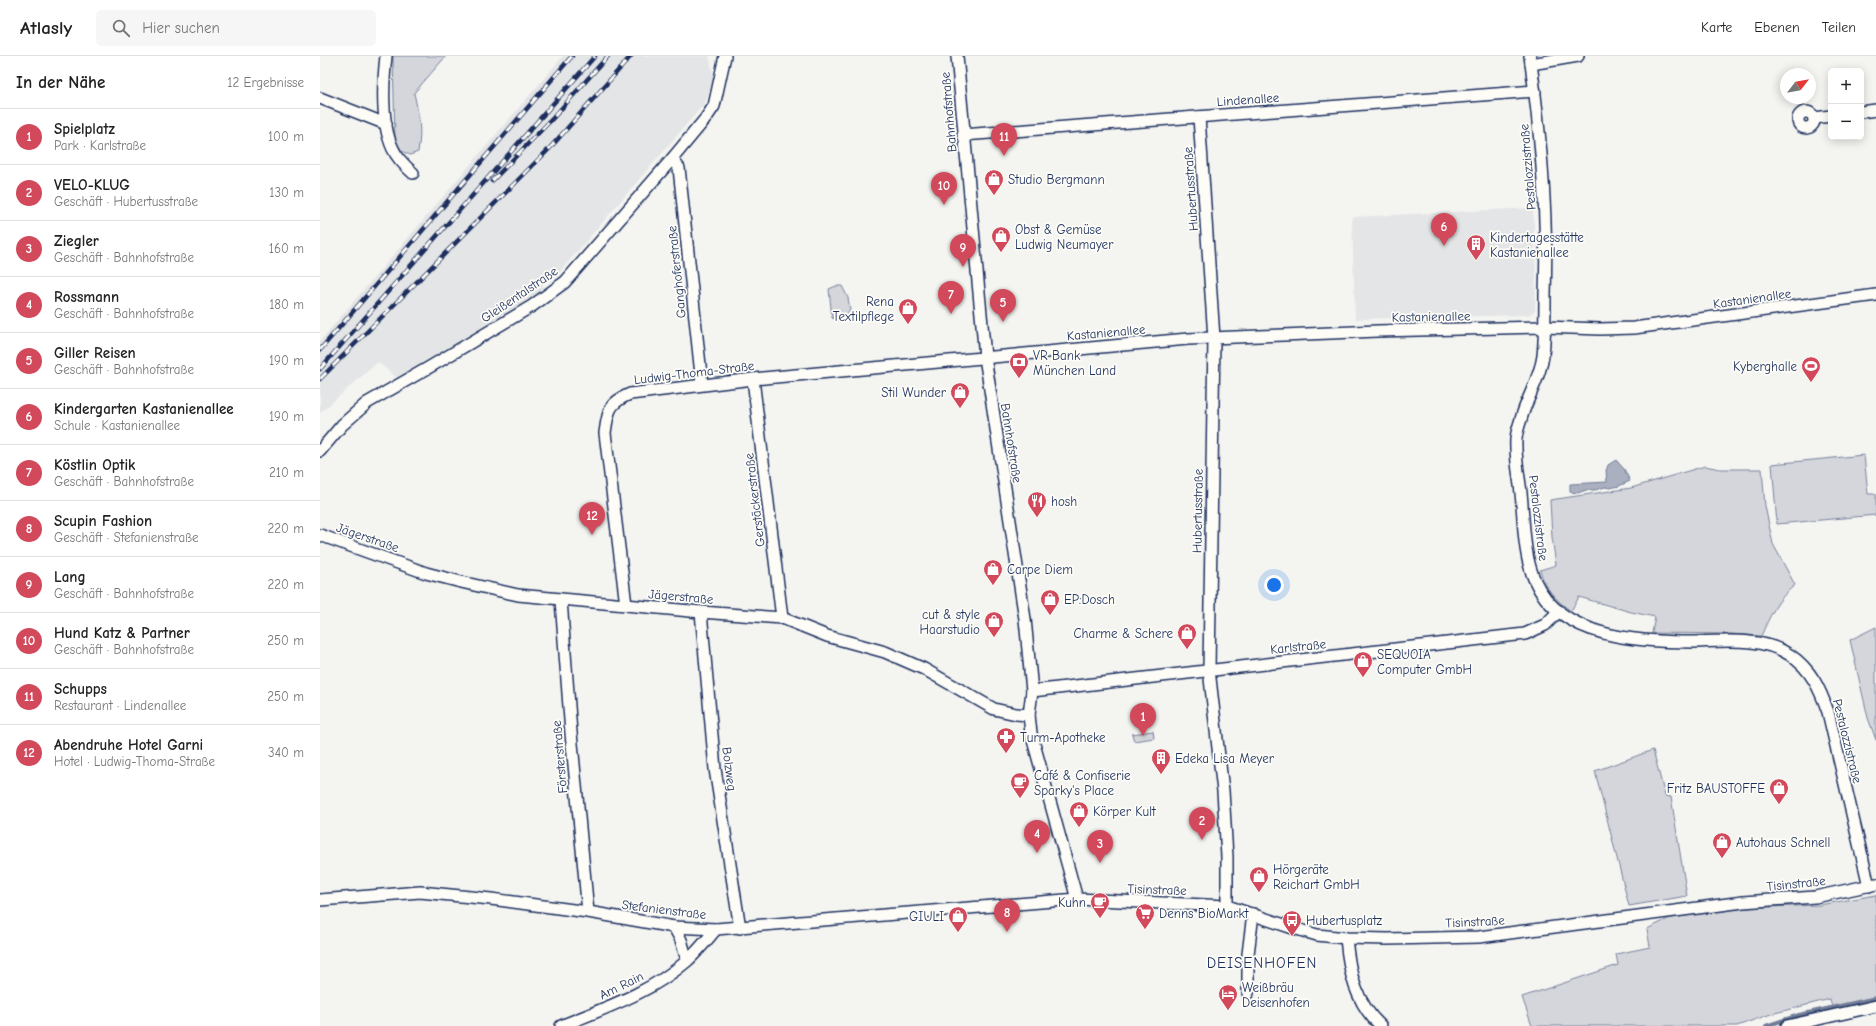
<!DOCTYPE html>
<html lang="de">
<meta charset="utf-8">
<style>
:root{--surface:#fff;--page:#f6f6f6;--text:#222;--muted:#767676;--line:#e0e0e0;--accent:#d1495b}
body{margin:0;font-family:"Comic Neue",sans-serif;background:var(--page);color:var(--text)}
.controls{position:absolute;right:12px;top:12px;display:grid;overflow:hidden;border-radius:6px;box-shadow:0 2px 10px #0003}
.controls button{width:36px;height:36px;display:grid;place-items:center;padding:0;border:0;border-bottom:1px solid var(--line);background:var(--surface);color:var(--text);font:20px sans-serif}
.compass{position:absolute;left:1460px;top:12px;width:36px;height:36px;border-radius:50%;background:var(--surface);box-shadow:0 2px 10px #0003;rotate:59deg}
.you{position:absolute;left:954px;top:529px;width:14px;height:14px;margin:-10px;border:3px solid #fff;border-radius:50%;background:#1a73e8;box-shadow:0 0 0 6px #1a73e833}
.badge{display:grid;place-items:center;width:26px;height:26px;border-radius:50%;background:var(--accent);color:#fff;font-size:13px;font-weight:700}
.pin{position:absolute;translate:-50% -33px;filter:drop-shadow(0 1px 2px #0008)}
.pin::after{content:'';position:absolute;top:21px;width:14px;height:12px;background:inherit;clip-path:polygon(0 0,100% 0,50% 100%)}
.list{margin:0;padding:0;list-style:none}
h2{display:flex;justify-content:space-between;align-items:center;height:52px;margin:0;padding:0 16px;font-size:17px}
h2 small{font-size:13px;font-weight:400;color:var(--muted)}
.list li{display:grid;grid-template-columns:26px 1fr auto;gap:12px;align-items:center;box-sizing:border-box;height:56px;padding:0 16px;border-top:1px solid var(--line)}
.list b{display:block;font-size:15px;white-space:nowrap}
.list p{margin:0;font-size:13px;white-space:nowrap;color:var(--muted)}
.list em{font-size:13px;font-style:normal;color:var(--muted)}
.icon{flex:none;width:22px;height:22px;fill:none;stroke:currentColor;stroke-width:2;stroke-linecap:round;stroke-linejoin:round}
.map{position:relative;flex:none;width:1556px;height:970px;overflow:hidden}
header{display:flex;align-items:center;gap:24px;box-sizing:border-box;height:56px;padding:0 20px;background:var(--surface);border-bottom:1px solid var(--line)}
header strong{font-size:19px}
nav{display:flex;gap:22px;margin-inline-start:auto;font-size:14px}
.search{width:280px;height:36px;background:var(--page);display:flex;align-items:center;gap:10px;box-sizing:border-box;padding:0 14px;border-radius:6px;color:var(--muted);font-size:15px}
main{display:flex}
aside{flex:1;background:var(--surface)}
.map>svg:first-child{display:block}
.built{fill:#e4e5e6}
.green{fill:#d4d6db;stroke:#78829c}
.water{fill:#aab0bf;stroke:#717c98}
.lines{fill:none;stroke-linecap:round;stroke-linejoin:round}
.stream{stroke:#717c98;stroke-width:4}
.street-casing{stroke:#1b2f5e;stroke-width:14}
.street{stroke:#fdfcf7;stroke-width:11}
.rail-casing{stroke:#1b2f5e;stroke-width:4.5}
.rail{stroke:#fdfcf7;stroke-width:3;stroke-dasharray:9;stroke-linecap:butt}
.labels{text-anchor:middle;stroke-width:3.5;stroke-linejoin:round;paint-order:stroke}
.street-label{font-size:13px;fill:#1b2f5e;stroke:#fdfcf7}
.poi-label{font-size:13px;fill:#1b2f5e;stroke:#fdfcf7;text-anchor:start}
.quarter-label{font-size:15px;letter-spacing:1px;fill:#1b2f5e;stroke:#fdfcf7}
</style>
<header>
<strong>Atlasly</strong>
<div class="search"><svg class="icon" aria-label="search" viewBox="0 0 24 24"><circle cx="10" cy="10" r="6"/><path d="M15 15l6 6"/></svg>Hier suchen</div>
<nav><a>Karte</a><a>Ebenen</a><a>Teilen</a></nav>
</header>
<main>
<aside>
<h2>In der Nähe<small>12 Ergebnisse</small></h2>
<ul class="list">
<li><span class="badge">1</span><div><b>Spielplatz</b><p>Park · Karlstraße</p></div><em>100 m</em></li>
<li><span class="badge">2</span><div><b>VELO-KLUG</b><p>Geschäft · Hubertusstraße</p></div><em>130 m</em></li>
<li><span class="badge">3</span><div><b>Ziegler</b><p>Geschäft · Bahnhofstraße</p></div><em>160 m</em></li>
<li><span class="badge">4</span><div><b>Rossmann</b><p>Geschäft · Bahnhofstraße</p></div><em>180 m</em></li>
<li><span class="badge">5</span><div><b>Giller Reisen</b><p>Geschäft · Bahnhofstraße</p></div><em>190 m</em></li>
<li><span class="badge">6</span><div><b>Kindergarten Kastanienallee</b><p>Schule · Kastanienallee</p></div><em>190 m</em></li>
<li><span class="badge">7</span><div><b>Köstlin Optik</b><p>Geschäft · Bahnhofstraße</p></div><em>210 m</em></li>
<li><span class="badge">8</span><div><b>Scupin Fashion</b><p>Geschäft · Stefanienstraße</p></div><em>220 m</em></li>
<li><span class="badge">9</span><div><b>Lang</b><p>Geschäft · Bahnhofstraße</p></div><em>220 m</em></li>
<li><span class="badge">10</span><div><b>Hund Katz &amp; Partner</b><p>Geschäft · Bahnhofstraße</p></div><em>250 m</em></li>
<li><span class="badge">11</span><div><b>Schupps</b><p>Restaurant · Lindenallee</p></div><em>250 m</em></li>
<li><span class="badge">12</span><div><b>Abendruhe Hotel Garni</b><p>Hotel · Ludwig-Thoma-Straße</p></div><em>340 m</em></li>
</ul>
</aside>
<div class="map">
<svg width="1556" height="970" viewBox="0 0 1556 970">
<rect width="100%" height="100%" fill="#f4f4f1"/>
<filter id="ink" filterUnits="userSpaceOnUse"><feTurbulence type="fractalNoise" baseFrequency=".025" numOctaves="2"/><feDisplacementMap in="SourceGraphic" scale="8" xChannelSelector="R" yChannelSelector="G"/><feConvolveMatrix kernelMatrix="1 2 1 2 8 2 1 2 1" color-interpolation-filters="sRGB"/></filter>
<g filter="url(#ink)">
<g class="built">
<polygon points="243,0 389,0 394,21 385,47 238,218 222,229 225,234 77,322 58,306 0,357 0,285"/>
<polygon points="1213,152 1216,218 1215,255 1208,259 1035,263 1032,161"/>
</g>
<g class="green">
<path d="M73,0H126L94,37C99,60 102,73 98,96L90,99L82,95L75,84Z"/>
<polygon points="516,230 522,230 528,242 530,254 522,265 512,262 509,233"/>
<polygon points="1544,399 1548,438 1556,438 1556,459 1457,468 1452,408"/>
<path d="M1385,410L1400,413H1442L1445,450L1453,488L1475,529C1457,543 1450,560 1441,580L1411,578L1332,577L1335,561L1311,556L1259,541L1251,555C1236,544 1225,533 1220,514L1236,509L1232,481L1230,444L1311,432Z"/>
<polygon points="1556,571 1556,684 1548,662 1530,584"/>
<polygon points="833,675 834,682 814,685 812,678"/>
<polygon points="1333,694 1345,740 1351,741 1367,840 1309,850 1275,715"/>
<polygon points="1556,839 1556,944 1512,952 1510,943 1451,958 1417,970 1212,970 1202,941 1298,909 1296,898 1330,891 1327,873 1350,862 1423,852 1499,849"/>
</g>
<polygon class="water" points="1296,404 1304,413 1310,425 1299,430 1290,432 1285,431 1275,434 1266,434 1258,437 1250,436 1250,428 1287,426 1286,415 1288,409"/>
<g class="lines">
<polyline class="stream" points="1446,970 1479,959 1556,942"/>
<g class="street-casing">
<g id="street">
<path d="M66,0C63,27 61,68 73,93C77,102 85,110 93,117"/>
<polyline points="637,0 665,301 705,563 712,635 709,659 711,677 757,843"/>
<path d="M1210,0C1221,79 1228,159 1225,238C1225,259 1225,280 1223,300C1220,323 1207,341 1201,363C1199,369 1196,378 1196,384C1195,401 1199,420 1201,437C1204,465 1203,499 1215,525C1241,583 1320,586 1375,586C1406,585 1443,581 1470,599C1491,613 1500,633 1508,656L1549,830"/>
<polyline points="1211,8 1258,0"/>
<polyline points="0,42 66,68"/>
<circle cx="1486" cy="64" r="8"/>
<polyline points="1541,56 1556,54"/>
<polyline points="879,61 894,282 889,614 903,735 907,801 907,850"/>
<polyline points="1494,62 1511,60"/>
<polyline points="643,79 1215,35"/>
<polyline points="352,103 359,112 382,328"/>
<polyline points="433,323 462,562"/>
<polyline points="0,395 22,369 47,347 108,312 212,250 245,226 352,103 386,62 394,50 405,0"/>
<polyline points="0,479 106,517 141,526 198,539 381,556 462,562 507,580 565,596 604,613 674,653 696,658 709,659"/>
<polyline points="241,544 251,677 268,856"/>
<path d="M306,549L285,377C288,356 288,347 310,338L433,323L868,283L1058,275L1224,271L1280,273L1314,272L1556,239"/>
<polyline points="381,556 395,713 420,872"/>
<polyline points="712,635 1205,578 1225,569 1239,555"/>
<polyline points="0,844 100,836 171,843 268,856 354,871 396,873 757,843 907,850 970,871 997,879 1026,882 1067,883 1159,881 1423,846 1495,841 1556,828"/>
<polyline points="354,871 361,884 367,904"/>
<path d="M1026,882C1029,915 1035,947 1061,970"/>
<polyline points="928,937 928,898 933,858"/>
<path d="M241,970C285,952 330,937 367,905C377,896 387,884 396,873"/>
<polyline points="1467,970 1556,950"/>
</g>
</g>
<use href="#street" class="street"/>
<g class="rail-casing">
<g id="rail">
<polyline points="172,125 233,62 288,0"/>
<polyline points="0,294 252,0"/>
<polyline points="0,313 275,0"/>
<polyline points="0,323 229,93 311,0"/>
</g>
</g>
<use href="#rail" class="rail"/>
</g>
</g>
<defs>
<g id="shop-pin" transform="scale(1)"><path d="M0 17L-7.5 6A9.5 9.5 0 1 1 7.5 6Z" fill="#d1495b" stroke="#fdfcf7"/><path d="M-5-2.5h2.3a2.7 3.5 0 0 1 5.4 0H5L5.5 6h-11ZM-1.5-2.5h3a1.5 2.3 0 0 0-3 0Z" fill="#fff"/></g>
<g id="building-pin" transform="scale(1)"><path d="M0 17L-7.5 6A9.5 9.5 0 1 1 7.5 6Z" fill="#d1495b" stroke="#fdfcf7"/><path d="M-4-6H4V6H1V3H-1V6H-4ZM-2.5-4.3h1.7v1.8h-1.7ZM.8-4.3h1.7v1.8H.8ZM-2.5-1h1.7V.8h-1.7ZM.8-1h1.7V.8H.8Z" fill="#fff"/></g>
<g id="bank-pin" transform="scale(1)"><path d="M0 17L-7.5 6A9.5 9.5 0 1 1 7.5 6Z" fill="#d1495b" stroke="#fdfcf7"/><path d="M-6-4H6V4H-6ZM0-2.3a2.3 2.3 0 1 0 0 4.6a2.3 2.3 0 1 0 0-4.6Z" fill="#fff"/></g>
<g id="stadium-pin" transform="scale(1)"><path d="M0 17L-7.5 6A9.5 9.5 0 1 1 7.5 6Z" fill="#d1495b" stroke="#fdfcf7"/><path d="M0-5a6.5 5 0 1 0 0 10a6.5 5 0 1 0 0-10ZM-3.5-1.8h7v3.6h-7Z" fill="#fff"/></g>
<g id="restaurant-pin" transform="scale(1)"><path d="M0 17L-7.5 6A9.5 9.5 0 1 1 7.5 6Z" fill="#d1495b" stroke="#fdfcf7"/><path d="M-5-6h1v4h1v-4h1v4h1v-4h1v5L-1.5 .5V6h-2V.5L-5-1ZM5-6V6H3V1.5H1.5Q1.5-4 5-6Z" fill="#fff"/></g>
<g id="pharmacy-pin" transform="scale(1)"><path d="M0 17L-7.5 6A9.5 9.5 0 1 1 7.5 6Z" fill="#d1495b" stroke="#fdfcf7"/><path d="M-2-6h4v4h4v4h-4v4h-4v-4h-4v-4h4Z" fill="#fff"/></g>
<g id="cafe-pin" transform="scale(1)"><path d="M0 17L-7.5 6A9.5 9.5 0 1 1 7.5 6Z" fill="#d1495b" stroke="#fdfcf7"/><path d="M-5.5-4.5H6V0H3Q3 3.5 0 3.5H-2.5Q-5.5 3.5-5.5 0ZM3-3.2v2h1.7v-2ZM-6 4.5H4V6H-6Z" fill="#fff"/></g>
<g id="supermarket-pin" transform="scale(1)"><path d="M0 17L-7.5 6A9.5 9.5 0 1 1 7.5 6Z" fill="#d1495b" stroke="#fdfcf7"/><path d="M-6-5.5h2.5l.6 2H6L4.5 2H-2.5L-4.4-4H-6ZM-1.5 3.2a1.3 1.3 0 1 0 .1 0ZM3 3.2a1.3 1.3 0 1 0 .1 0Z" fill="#fff"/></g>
<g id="bus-pin" transform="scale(1)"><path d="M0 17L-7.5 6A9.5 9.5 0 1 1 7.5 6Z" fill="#d1495b" stroke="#fdfcf7"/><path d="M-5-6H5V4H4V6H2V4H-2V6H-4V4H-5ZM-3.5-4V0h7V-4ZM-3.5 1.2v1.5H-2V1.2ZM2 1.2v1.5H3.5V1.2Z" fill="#fff"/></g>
<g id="hotel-pin" transform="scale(1)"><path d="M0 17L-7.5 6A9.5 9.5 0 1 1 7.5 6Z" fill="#d1495b" stroke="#fdfcf7"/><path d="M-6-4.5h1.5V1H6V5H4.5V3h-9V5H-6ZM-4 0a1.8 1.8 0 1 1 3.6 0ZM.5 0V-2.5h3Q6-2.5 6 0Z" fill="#fff"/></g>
</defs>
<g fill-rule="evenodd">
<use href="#shop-pin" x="674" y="123"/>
<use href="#shop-pin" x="681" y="180"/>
<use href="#building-pin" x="1156" y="188"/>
<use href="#shop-pin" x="588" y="252"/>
<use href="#bank-pin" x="699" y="306"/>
<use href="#stadium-pin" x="1491" y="310"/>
<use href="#shop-pin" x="640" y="336"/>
<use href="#restaurant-pin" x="717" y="445"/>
<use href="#shop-pin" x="673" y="513"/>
<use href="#shop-pin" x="730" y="543"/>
<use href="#shop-pin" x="674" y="565"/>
<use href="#shop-pin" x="867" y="577"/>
<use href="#shop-pin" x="1043" y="605"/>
<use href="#pharmacy-pin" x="686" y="681"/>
<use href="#building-pin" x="841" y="702"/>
<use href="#cafe-pin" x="700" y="726"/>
<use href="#shop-pin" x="1459" y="732"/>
<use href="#shop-pin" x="759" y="755"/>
<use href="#shop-pin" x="1402" y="786"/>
<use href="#shop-pin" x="939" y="820"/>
<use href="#cafe-pin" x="780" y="846"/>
<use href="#supermarket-pin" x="825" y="857"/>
<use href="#shop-pin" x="638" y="860"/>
<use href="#bus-pin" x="972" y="864"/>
<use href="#hotel-pin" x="908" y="938"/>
</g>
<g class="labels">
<g class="street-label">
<text transform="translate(928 43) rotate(-4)" y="5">Lindenallee</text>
<text transform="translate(628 56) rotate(-95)" y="5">Bahnhofstraße</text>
<text transform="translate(1207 111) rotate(-95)" y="5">Pestalozzistraße</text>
<text transform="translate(870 133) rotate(-94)" y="5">Hubertusstraße</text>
<text transform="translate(356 216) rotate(-96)" y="5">Ganghoferstraße</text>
<text transform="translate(199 238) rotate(-34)" y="5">Gleißentalstraße</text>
<text transform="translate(1432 242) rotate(-8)" y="5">Kastanienallee</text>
<text transform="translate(1111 260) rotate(-1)" y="5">Kastanienallee</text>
<text transform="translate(786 276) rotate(-5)" y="5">Kastanienallee</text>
<text transform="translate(374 316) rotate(-7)" y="5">Ludwig-Thoma-Straße</text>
<text transform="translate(692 387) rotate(81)" y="5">Bahnhofstraße</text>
<text transform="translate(434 444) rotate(-97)" y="5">Gerstäckerstraße</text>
<text transform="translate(877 455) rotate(-89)" y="5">Hubertusstraße</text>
<text transform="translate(1219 462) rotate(83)" y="5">Pestalozzistraße</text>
<text transform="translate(48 481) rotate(19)" y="5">Jägerstraße</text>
<text transform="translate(361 540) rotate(5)" y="5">Jägerstraße</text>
<text transform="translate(978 590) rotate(-6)" y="5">Karlstraße</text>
<text transform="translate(1528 685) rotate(76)" y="5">Pestalozzistraße</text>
<text transform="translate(239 701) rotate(-95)" y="5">Försterstraße</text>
<text transform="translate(410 713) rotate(83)" y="5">Bolzweg</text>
<text transform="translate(1476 827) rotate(-6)" y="5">Tisinstraße</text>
<text transform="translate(837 833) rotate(2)" y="5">Tisinstraße</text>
<text transform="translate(344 853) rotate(7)" y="5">Stefanienstraße</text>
<text transform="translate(1155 865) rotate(-3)" y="5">Tisinstraße</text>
<text transform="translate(301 929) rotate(-26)" y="5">Am Rain</text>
</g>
<g class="poi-label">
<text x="688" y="128">Studio Bergmann</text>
<text x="695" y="178">Obst &amp; Gemüse<tspan x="695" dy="15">Ludwig Neumayer</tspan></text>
<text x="1170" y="186">Kindertagesstätte<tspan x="1170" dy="15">Kastanienallee</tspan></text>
<text x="574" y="250" text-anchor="end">Rena<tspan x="574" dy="15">Textilpflege</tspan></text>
<text x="713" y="304">VR Bank<tspan x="713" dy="15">München Land</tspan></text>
<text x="1477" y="315" text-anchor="end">Kyberghalle</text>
<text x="626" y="341" text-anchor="end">Stil Wunder</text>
<text x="731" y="450">hosh</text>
<text x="687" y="518">Carpe Diem</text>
<text x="744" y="548">EP:Dosch</text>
<text x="660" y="563" text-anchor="end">cut &amp; style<tspan x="660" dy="15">Haarstudio</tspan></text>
<text x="853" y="582" text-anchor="end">Charme &amp; Schere</text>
<text x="1057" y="603">SEQUOIA<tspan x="1057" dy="15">Computer GmbH</tspan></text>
<text x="700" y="686">Turm-Apotheke</text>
<text x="855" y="707">Edeka Lisa Meyer</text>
<text x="714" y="724">Café &amp; Confiserie<tspan x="714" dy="15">Sparky's Place</tspan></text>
<text x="1445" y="737" text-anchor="end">Fritz BAUSTOFFE</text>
<text x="773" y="760">Körper Kult</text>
<text x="1416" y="791">Autohaus Schnell</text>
<text x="953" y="818">Hörgeräte<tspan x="953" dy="15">Reichart GmbH</tspan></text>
<text x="766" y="851" text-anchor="end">Kuhn</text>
<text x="839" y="862">Denns BioMarkt</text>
<text x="624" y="865" text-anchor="end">GIULI</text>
<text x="986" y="869">Hubertusplatz</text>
<text x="922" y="936">Weißbräu<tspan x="922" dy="15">Deisenhofen</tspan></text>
</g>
<g class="quarter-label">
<text x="942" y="912">DEISENHOFEN</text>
</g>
</g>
</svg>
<div class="controls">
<button>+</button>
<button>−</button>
</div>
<svg class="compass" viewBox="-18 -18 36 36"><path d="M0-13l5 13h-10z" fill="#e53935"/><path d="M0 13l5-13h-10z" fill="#767676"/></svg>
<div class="you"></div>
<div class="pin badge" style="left:823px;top:680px">1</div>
<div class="pin badge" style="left:882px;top:784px">2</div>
<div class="pin badge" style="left:780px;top:807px">3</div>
<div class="pin badge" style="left:717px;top:797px">4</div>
<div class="pin badge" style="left:683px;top:266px">5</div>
<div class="pin badge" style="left:1124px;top:190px">6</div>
<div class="pin badge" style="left:631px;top:258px">7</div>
<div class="pin badge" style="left:687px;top:876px">8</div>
<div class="pin badge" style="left:643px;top:211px">9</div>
<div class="pin badge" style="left:624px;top:149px">10</div>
<div class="pin badge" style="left:684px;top:100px">11</div>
<div class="pin badge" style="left:272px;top:479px">12</div>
</div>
</main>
